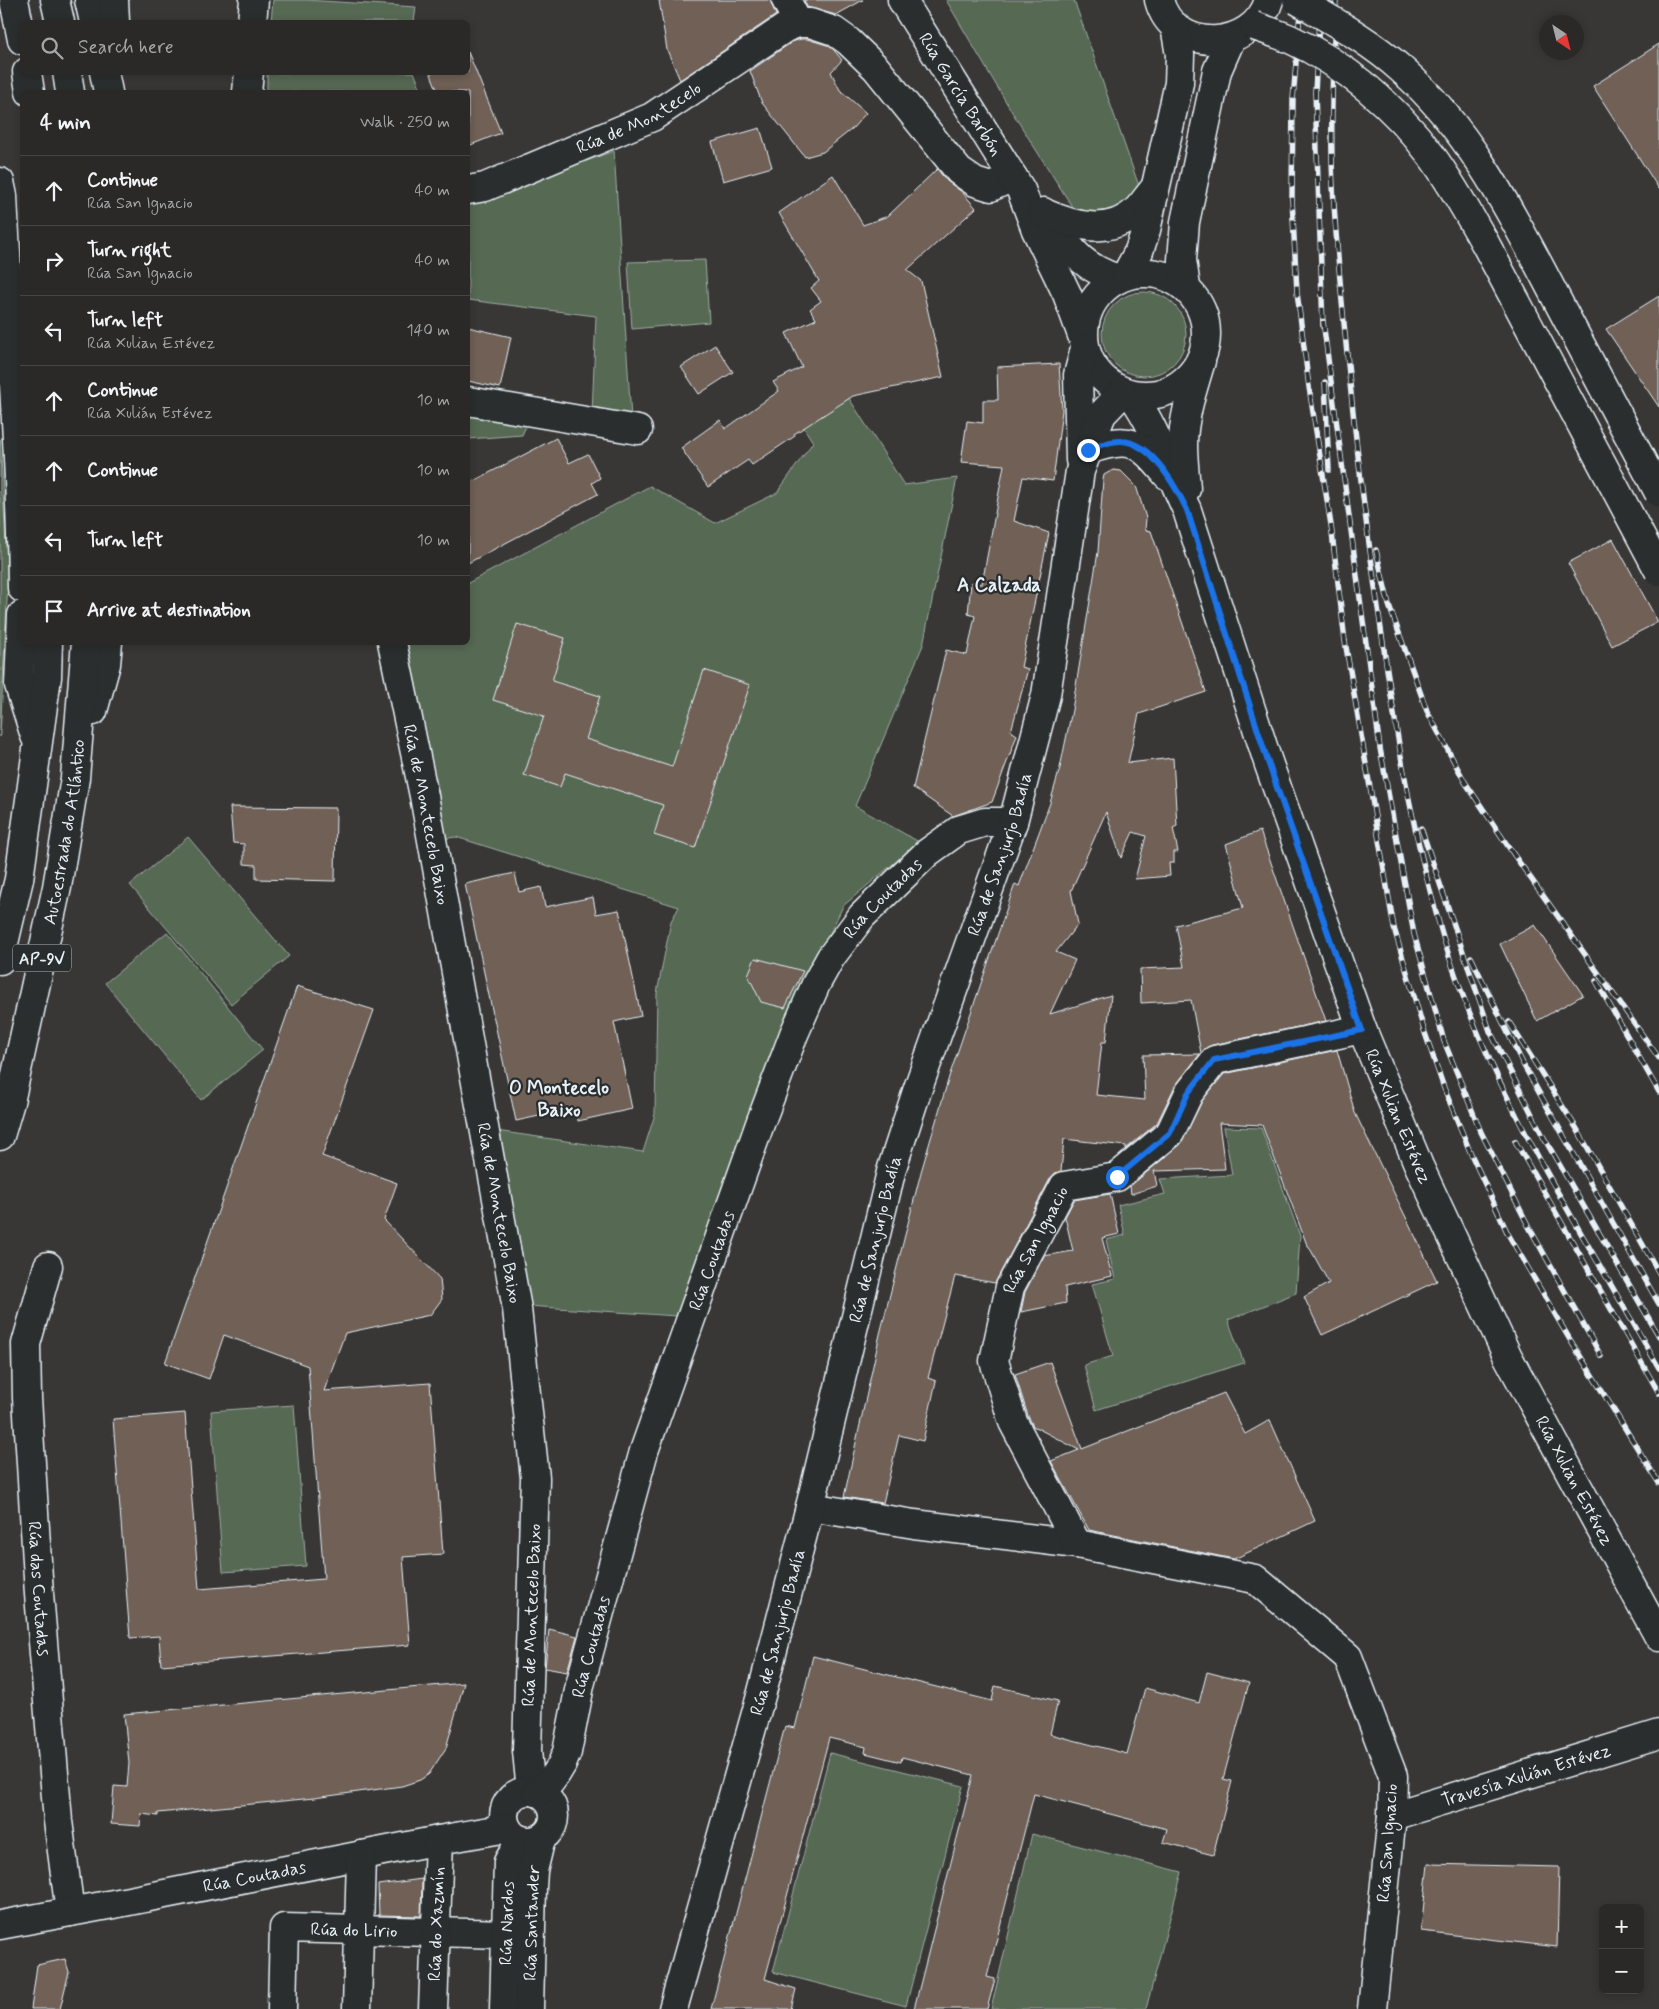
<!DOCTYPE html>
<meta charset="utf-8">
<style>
:root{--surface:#2a2928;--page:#363534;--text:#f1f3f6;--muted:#a5a6a8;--line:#464545}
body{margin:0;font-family:Mynerve,sans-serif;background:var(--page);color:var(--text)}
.controls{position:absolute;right:15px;bottom:15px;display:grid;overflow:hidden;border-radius:8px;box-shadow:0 2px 8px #0003}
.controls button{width:45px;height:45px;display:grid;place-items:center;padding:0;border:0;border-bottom:1px solid var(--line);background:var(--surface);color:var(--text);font:25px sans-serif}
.compass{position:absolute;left:1539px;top:15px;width:45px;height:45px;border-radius:50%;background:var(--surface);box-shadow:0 2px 8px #0003;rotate:145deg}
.stop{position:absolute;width:15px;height:15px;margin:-11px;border:4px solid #1a73e8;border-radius:50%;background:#fff}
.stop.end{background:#1a73e8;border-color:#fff;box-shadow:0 1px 5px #0008}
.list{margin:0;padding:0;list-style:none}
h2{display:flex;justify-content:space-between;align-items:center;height:65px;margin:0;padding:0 20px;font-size:21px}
h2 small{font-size:16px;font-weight:400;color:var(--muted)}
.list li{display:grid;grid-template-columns:32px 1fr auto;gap:15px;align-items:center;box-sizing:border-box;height:70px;padding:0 20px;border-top:1px solid var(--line)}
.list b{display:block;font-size:19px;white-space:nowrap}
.list p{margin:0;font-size:16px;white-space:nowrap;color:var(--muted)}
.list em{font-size:16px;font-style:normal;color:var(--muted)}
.icon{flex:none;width:28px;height:28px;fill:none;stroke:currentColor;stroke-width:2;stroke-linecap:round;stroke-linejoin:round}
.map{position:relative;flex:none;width:1659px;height:2009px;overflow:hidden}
.search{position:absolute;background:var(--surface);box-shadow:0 2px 8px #0003;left:20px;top:20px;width:450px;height:55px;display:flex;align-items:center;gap:12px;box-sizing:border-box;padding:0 18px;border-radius:8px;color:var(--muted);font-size:19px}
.panel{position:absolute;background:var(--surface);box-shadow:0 2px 8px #0003;left:20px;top:90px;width:450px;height:555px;border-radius:8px}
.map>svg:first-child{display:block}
.green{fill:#566953;stroke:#9fada6}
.building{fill:#6f6056;stroke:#e8f1f8}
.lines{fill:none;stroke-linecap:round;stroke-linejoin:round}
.minor-casing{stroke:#e8f1f8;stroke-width:31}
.major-casing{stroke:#e8f1f8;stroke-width:31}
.highway-casing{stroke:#e8f1f8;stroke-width:31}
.minor{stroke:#2a2d2e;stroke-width:28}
.major{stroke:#2a2d2e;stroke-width:28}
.highway{stroke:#2a2d2e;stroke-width:28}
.rail-casing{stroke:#e8f1f8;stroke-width:5.5}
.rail{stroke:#2a2d2e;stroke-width:4;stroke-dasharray:11;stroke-linecap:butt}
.minor-bridge-casing{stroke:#e8f1f8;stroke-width:31;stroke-linecap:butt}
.minor-bridge{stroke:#2a2d2e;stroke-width:28}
.route{stroke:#1a73e8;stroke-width:6}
.labels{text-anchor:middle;stroke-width:4.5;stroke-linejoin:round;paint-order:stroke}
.shield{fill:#2a2d2e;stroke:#afb6bb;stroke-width:1}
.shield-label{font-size:16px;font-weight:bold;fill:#e8f1f8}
.street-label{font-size:18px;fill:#e8f1f8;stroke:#2a2d2e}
.neighbourhood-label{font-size:19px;font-weight:bold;fill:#e8f1f8;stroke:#2a2d2e}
</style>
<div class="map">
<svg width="1659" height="2009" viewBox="0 0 1659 2009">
<rect width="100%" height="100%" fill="#383736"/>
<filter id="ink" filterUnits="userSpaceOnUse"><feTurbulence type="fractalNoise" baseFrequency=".02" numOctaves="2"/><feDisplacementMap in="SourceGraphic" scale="10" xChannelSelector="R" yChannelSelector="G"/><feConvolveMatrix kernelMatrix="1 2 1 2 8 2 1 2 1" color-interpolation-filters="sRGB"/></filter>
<g filter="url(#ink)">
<g class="green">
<polygon points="273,0 306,0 416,7 414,22 271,22"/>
<polygon points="946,0 1074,0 1140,189 1121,211 1096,215 1075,211 1012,112"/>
<polygon points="414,72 422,92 267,92 267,73"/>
<polygon points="614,151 631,418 592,414 596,316 468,300 468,200 489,196"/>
<polygon points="705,260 709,322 632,329 628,262"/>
<circle cx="1144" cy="334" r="42"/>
<polygon points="835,376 904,485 957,478 923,645 855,806 919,842 843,906 776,1046 677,1316 527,1306 496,1131 643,1152 655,1114 657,993 671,921 679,907 456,837 441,839 401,643 468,642 468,583 650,486 715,523 777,493 813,442 789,405"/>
<polygon points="468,414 526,426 522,435 468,439"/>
<polygon points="0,439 8,581 0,737"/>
<polygon points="188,837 289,956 231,1004 130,885"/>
<polygon points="167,932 263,1050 201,1100 105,983"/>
<polygon points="1224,1127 1261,1128 1300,1236 1296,1293 1228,1320 1244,1363 1096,1410 1084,1365 1113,1356 1092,1284 1115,1279 1106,1240 1125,1235 1118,1205 1165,1194 1160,1179 1232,1175"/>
<polygon points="294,1405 306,1566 223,1572 211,1411"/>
<polygon points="830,1753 963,1786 906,2006 773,1972"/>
<polygon points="1032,1834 1182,1872 1146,2009 991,2009"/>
</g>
<g class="building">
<polygon points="659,0 770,0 776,15 680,80 667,50"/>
<polygon points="804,0 863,0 836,15 807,7"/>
<polygon points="801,39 807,39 827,45 833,49 842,60 831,72 840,90 866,113 852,129 823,152 805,157 762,103 750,71 792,42"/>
<polygon points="1659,44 1659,189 1593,86"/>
<polygon points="468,52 501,133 468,146 468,92 438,92 430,72 468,72"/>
<polygon points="760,128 772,167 723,181 712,142"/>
<polygon points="937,169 947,181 962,192 976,208 907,270 921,281 943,377 853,396 794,434 795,436 752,465 748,460 708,487 681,448 720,420 725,429 779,391 773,382 802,367 786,333 816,319 810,309 821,301 811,288 819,281 779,213 833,175 863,225 888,216"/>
<polygon points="1659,296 1659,407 1606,329"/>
<polygon points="468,327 511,337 500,388 468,381"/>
<polygon points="715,345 733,372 699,394 681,367"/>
<polygon points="1059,364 1062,410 1053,481 1023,477 1014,521 1049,533 1021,667 1028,669 1011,731 1017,735 992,802 953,816 913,788 946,650 967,655 975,616 968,614 971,582 982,584 1004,465 961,462 967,421 983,423 983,400 998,400 997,367"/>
<polygon points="556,438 569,463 588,454 600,478 592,483 598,494 468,563 468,484"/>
<polygon points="1113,470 1121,471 1136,486 1146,518 1145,530 1151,531 1206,692 1139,714 1128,763 1173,758 1177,826 1173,828 1178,852 1174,852 1174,863 1169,863 1170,876 1135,879 1146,836 1133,832 1121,858 1106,812 1071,891 1078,924 1056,952 1075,960 1050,1014 1111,995 1106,1042 1102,1042 1096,1095 1145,1100 1143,1055 1200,1054 1175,1086 1157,1123 1126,1149 1126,1146 1064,1139 1061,1171 1055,1173 1050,1179 995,1283 955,1276 928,1378 936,1381 923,1441 899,1435 883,1503 844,1497 880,1334 921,1172 949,1077 1015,884 1019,886 1050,803 1060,768 1072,710 1098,552 1103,480 1104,475"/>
<polygon points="1613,539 1658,622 1612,646 1568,563"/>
<polygon points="517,624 565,638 552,681 600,696 586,739 672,767 704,670 750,685 695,848 654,835 663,805 565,773 560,787 524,775 544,716 493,700"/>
<polygon points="230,807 336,808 335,881 256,879 256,865 244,864 244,844 233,843"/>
<polygon points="1260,831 1326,1021 1212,1045 1201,1053 1191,1000 1141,1003 1140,969 1184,967 1176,925 1243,908 1226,844"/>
<polygon points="515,873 519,892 541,887 545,907 593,897 596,914 619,910 641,1016 614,1022 632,1109 578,1121 576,1108 516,1121 465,884"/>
<polygon points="1535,925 1583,995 1537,1021 1500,944"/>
<polygon points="755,958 803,971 785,1008 761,1002 748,975"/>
<polygon points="297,986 374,1010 322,1156 397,1183 384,1220 440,1279 442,1299 430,1315 345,1333 324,1391 430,1383 443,1554 403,1557 410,1645 161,1665 159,1636 130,1638 113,1419 185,1413 199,1589 324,1579 308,1366 224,1335 209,1379 165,1363"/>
<polygon points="1337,1050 1355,1113 1437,1281 1322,1335 1304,1297 1329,1283 1308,1245 1307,1245 1262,1125 1219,1123 1225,1169 1154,1171 1157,1186 1131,1194 1130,1186 1180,1145 1202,1101 1224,1074"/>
<polygon points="1110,1194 1119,1234 1102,1238 1112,1276 1065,1287 1066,1303 1021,1312 1025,1292 1044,1256 1073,1251 1065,1217 1074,1200"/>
<polygon points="1050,1362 1082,1449 1224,1393 1245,1434 1270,1420 1315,1521 1234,1559 1089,1530 1051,1461 1079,1450 1033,1426 1028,1416 1015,1374"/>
<polygon points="549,1629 577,1636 567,1672 545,1668"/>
<polygon points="813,1656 992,1701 995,1686 1058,1701 1050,1734 1127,1754 1145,1688 1199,1703 1207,1672 1249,1683 1223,1779 1232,1781 1213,1855 1163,1842 1167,1829 1034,1794 987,1977 995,1979 987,2009 914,2009 973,1775 902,1757 901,1762 865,1753 866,1747 829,1738 765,1979 796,1989 791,2009 711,2009 785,1726 795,1728"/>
<polygon points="464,1683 446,1748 429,1774 420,1780 402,1786 314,1798 158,1813 158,1816 141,1814 140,1826 111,1824 114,1786 127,1787 129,1763 124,1714"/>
<polygon points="1428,1864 1559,1867 1557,1947 1421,1931"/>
<polygon points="422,1879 421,1916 379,1915 378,1885"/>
<polygon points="65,1959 69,1972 60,2009 31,2009 37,1965"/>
</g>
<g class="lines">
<g class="minor-casing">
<g id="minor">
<polyline points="786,0 798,23"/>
<polyline points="252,22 254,0"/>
<polyline points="247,92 249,72"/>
<path id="s1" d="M468,190L485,187L652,117L785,28L798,23H810L834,31L848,41L876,68L959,171L975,182L991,187L1013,177"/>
<path id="s2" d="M1132,395C1158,431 1168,471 1187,510L1268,762L1362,1029L1419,1166L1508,1357L1659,1637"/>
<polyline points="468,401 638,430"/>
<path d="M1088,450C1130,435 1139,441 1167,475"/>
<path d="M1186,489C1185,474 1183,460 1183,445C1183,417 1193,388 1201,361"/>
<path id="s3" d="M392,642L424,796L517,1309L535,1478L527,1751L531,1791"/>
<path id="s4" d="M48,1266L26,1344L27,1398L39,1594L58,1821L70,1912"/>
<polyline points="810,1507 914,1524 1077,1544 1255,1579 1348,1657 1393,1776 1392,1816 1372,2009"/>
<path id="s5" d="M1077,1544L1013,1422L994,1361L1010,1287L1064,1186L1117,1177L1170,1133L1189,1093L1215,1060L1362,1029"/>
<circle cx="529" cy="1816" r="25"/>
<path id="s6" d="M537,1792L550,1782L556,1774L562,1764L567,1752L580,1685L644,1451L761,1121L794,1034L816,984L831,957L862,916L927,853L959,830L985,822H1013"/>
<path id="s7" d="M1392,1816L1659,1734"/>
<path id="s8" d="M0,1925L124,1902L439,1840L507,1828"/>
<path id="s9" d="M282,2009L284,1928L506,1934"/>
<polyline points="357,2009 361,1855"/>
<path id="s10" d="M433,2009L439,1840"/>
<path id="s11" d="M504,2009L508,1862L521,1840"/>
<path id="s12" d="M529,2009L532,1887L533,1871L541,1838"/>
</g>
</g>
<g class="major-casing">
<g id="major">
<path id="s13" d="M902,0L1021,190L1036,230L1067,294L1084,341"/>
<path d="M1159,0C1173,55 1254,52 1269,0"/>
<path d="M1043,212C1070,245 1074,264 1118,279"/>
<path d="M1044,213C1074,226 1109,236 1136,211C1143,204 1148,196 1154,189"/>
<circle cx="1145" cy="334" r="61"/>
<polyline points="1126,275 1139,251 1146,230 1179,83 1180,55 1175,26"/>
<polyline points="1186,287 1182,260 1185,222 1217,71 1231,39"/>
<polyline points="1080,460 1078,375 1085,348"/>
<path id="s14" d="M673,2009L762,1692L810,1507L892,1168L917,1091L1013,822L1046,695L1080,471L1102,414L1123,392"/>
</g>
</g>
<g class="highway-casing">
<g id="highway">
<polyline points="14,0 22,40"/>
<polyline points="55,0 60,22"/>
<polyline points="89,0 94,22"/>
<polyline points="114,0 115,22"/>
<polyline points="27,72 30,92"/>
<polyline points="67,72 70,92"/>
<polyline points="104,72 108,92"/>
<path d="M0,182L3,196C9,327 21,457 22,588"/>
<polyline points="22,615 19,685 35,736"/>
<polyline points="93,711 106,664 108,642"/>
<polyline points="0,960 19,879 47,677 48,642"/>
<path id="s15" d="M0,1136L10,1102L57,887L75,778L86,642"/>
</g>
</g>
<use href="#minor" class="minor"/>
<use href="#major" class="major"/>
<use href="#highway" class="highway"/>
<g class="rail-casing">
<g id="rail">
<polyline points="1301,0 1293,100 1292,199 1297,292 1309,387 1331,525 1345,641 1394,928 1424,1030 1444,1088 1471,1154 1508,1234 1569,1338 1659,1483"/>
<polyline points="1320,0 1315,92 1323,327"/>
<path d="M1336,0C1333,53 1331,105 1332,158C1333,213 1339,268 1344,323C1352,409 1362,494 1374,580C1392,707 1410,837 1450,959C1498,1105 1584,1235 1659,1368"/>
<polyline points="1323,321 1380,748 1414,934 1444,1041 1481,1132 1529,1227 1601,1356"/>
<polyline points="1325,382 1329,470"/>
<polyline points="1376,550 1389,605 1427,711 1465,782 1514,855 1659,1058"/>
<polyline points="1421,828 1490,1031 1544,1138 1659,1336"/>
<polyline points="1471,957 1524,1066 1659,1304"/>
<polyline points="1596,981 1659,1092"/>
<polyline points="1509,1022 1577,1129 1659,1273"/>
<polyline points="1515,1141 1659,1393"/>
</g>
</g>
<use href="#rail" class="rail"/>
<g class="minor-bridge-casing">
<g id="minor-bridge">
<path d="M1297,0C1333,21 1370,41 1401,69C1470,129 1513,216 1555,296C1590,362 1624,427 1659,493"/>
<path d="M1254,26C1266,30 1278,34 1290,39C1345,64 1395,107 1431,155C1451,182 1468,213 1485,243L1659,571"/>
</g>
</g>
<use href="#minor-bridge" class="minor-bridge"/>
</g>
</g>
<g class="lines" filter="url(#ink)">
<path class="route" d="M1088,450C1099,446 1111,440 1122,441C1152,443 1176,487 1187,510L1268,762L1362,1030L1214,1060L1188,1093L1170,1133L1117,1177"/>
</g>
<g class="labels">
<rect class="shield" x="13" y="944.5" width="58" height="27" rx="4"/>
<g class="shield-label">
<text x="42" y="964">AP-9V</text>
</g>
<g class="street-label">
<text dy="6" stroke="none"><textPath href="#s13" startOffset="111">Rúa García Barbón</textPath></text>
<text dy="6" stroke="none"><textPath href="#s1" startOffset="186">Rúa de Montecelo</textPath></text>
<text dy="6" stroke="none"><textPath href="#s3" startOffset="176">Rúa de Montecelo Baixo</textPath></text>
<text dy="6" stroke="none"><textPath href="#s15" startOffset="311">Autoestrada do Atlántico</textPath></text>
<text dy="6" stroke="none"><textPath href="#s14" startOffset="1201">Rúa de Sanjurjo Badía</textPath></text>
<text dy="6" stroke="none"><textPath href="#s6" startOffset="969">Rúa Coutadas</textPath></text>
<text dy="6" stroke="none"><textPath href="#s2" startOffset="770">Rúa Xulian Estévez</textPath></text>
<text dy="6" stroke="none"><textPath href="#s3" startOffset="581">Rúa de Montecelo Baixo</textPath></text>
<text dy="6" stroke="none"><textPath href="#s14" startOffset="796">Rúa de Sanjurjo Badía</textPath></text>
<text dy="6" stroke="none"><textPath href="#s5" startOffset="331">Rúa San Ignacio</textPath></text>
<text dy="6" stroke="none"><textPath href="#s6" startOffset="564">Rúa Coutadas</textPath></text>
<text dy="6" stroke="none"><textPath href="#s2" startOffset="1175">Rúa Xulian Estévez</textPath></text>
<text dy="6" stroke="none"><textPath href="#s4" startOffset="326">Rúa das Coutadas</textPath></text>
<text transform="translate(531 1615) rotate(-88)" y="6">Rúa de Montecelo Baixo</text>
<text dy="6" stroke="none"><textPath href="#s14" startOffset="391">Rúa de Sanjurjo Badía</textPath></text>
<text dy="6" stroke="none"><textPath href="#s6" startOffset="159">Rúa Coutadas</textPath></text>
<text dy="6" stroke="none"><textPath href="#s7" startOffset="140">Travesía Xulián Estévez</textPath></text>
<text transform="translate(1387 1843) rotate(-86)" y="6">Rúa San Ignacio</text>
<text dy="6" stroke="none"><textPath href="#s8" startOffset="259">Rúa Coutadas</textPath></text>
<text dy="6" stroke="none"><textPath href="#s11" startOffset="86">Rúa Nardos</textPath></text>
<text dy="6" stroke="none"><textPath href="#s12" startOffset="86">Rúa Santander</textPath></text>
<text dy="6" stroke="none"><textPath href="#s10" startOffset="85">Rúa do Xazmín</textPath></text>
<text dy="6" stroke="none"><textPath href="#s9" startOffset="151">Rúa do Lirio</textPath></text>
</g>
<g class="neighbourhood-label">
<text x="999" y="591">A Calzada</text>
<text x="559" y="1094">O Montecelo<tspan x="559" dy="22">Baixo</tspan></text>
</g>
</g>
</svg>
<div class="controls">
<button>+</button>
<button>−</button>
</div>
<svg class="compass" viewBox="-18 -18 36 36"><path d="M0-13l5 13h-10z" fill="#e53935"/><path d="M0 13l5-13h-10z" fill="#a5a6a8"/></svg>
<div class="stop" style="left:1117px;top:1177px"></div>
<div class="stop end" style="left:1088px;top:450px"></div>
<div class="search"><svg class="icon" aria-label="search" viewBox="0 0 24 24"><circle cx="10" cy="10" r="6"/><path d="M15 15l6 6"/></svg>Search here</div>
<section class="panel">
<h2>4 min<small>Walk · 250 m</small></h2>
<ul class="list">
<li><svg class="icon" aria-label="ahead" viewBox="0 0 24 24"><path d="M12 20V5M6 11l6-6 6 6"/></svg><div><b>Continue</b><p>Rúa San Ignacio</p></div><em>40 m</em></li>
<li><svg class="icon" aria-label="right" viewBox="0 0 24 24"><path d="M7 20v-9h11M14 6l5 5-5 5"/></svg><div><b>Turn right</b><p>Rúa San Ignacio</p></div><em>40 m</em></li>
<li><svg class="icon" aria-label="left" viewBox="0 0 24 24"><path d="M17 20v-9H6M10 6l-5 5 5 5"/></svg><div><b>Turn left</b><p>Rúa Xulian Estévez</p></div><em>140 m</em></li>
<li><svg class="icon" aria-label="ahead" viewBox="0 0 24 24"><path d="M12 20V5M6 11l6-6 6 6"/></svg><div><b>Continue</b><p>Rúa Xulián Estévez</p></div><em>10 m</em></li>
<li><svg class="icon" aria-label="ahead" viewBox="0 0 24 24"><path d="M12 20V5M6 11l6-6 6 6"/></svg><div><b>Continue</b></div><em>10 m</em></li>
<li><svg class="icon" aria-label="left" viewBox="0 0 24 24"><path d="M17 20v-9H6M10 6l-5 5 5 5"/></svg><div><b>Turn left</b></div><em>10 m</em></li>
<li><svg class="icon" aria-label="arrive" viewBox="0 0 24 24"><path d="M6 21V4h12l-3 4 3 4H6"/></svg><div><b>Arrive at destination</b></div></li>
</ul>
</section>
</div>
